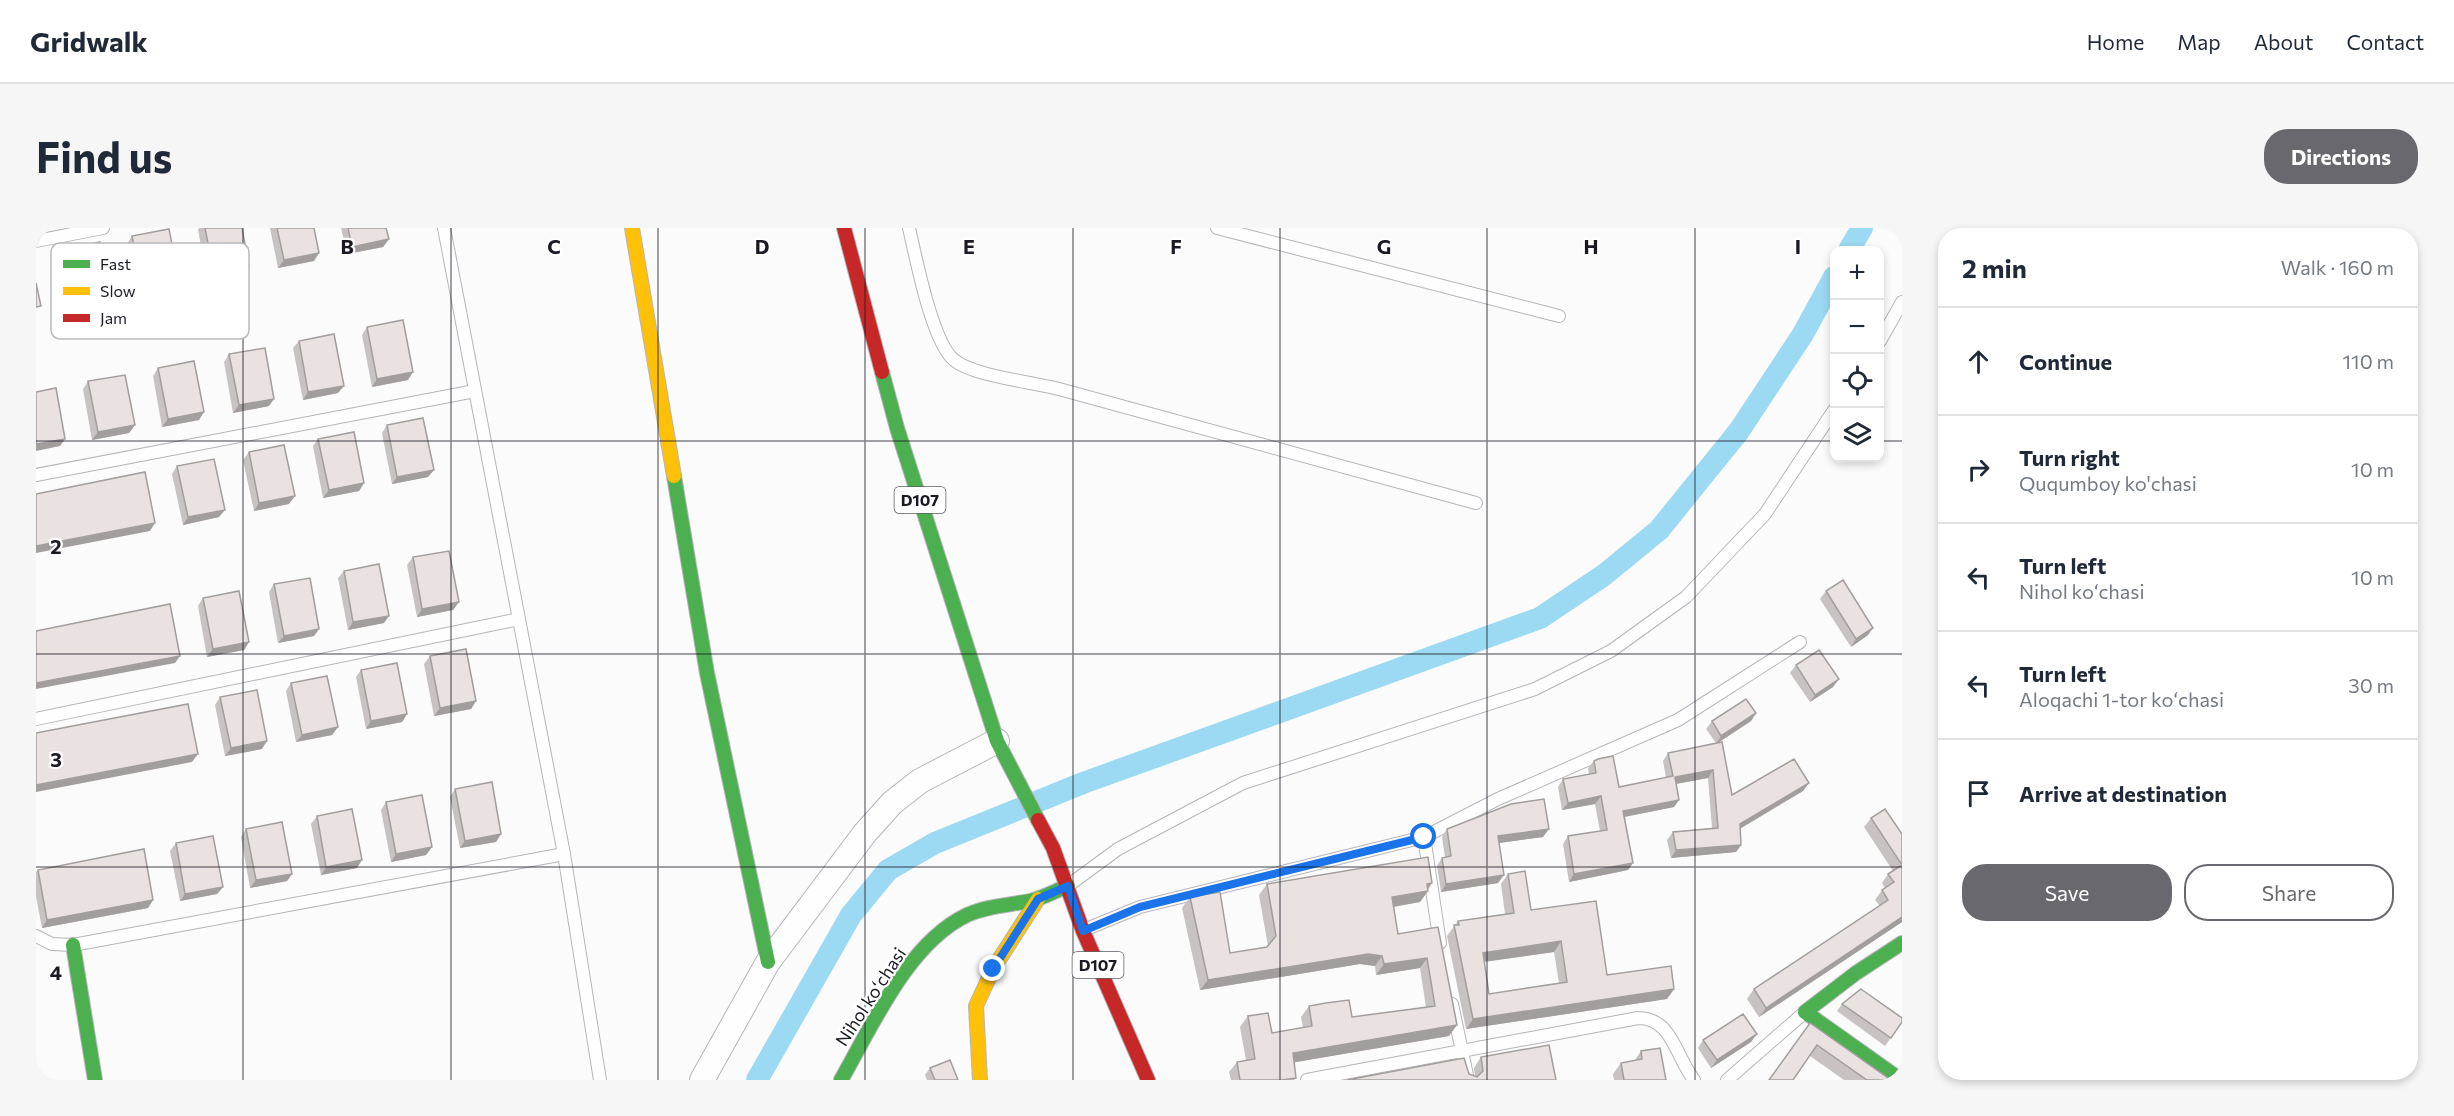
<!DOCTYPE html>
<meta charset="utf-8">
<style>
:root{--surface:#fff;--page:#f6f6f7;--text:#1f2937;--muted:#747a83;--line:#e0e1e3;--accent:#6a686f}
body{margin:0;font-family:Commissioner,sans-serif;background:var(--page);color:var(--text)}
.controls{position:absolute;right:18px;top:18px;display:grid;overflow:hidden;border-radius:12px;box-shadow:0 3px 9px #0003}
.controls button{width:54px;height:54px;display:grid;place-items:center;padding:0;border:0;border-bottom:2px solid var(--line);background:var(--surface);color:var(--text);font:30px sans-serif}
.stop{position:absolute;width:18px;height:18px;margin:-14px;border:4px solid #1a73e8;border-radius:50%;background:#fff}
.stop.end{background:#1a73e8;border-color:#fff;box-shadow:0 2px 6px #0008}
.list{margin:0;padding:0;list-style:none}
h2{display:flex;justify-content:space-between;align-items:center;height:78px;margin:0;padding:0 24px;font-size:26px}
h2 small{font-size:20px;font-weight:400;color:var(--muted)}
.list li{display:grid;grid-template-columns:39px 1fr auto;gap:18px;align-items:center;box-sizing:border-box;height:108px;padding:0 24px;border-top:2px solid var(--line)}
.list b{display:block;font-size:22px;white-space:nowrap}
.list p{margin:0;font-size:20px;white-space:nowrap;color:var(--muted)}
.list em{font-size:20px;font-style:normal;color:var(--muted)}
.actions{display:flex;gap:12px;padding:18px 24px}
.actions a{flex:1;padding:14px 0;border:2px solid var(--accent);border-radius:24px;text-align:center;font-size:21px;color:var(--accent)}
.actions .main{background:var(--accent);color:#fff}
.icon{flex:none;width:33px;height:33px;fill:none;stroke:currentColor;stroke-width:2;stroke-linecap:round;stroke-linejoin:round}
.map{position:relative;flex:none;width:1866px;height:852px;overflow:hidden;border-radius:24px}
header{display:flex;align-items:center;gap:36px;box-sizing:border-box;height:84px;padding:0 30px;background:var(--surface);border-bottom:2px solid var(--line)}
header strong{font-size:28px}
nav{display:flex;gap:33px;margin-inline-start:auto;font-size:21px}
.intro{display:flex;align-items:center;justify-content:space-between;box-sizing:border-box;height:144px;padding:0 36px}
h1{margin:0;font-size:42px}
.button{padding:15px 27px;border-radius:24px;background:var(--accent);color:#fff;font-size:21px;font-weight:700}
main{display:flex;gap:36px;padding:0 36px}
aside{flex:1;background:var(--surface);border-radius:24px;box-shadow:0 3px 9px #0003}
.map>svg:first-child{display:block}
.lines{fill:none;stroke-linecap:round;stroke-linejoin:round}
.canal{stroke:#9cd9f2;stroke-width:22}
.lane-casing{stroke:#b6b4ba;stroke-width:14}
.street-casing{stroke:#b6b4ba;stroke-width:26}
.fast-casing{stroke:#b6b4ba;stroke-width:16}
.slow-casing{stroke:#b6b4ba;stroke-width:16}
.jam-casing{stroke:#b6b4ba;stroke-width:16}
.lane{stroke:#fefefe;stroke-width:12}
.street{stroke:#fefefe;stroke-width:24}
.fast{stroke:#4caf50;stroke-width:14}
.slow{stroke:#ffc107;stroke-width:14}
.jam{stroke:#c62828;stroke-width:14}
.wall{fill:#c8c2c2;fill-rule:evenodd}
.shaded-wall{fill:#a39e9e}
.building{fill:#e9e2e1;stroke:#a39e9e;stroke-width:1.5;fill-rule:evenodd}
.route{stroke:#1a73e8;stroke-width:8}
.grid{fill:none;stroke:#1c1924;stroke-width:1.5;stroke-opacity:0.55}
.labels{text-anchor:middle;stroke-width:4.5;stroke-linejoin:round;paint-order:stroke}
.shield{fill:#fff;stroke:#605e66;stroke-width:1.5}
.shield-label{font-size:16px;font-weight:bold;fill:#1c1924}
.street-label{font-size:18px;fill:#1c1924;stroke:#fff}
.key{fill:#fff;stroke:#bbbabd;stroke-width:1.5}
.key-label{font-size:16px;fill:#1c1924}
.grid-label{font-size:20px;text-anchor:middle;font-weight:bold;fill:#1c1924;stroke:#fff;stroke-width:4.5;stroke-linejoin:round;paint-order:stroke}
</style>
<header>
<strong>Gridwalk</strong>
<nav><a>Home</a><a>Map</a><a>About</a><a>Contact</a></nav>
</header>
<div class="intro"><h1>Find us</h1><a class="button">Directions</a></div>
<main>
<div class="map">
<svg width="1866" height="852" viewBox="0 0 1866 852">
<rect width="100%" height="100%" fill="#fbfbfb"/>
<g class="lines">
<g class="canal">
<polyline points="1813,22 1826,0"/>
<polyline points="721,852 815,687 852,642 899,615 1047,555 1504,390 1568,347 1623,302 1703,203 1767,106 1798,49"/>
</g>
<g class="lane-casing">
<g id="lane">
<polyline points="408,0 528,626 564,852"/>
<path d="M873,0C880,30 896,114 918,132C937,148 997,154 1023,161C1162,199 1301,237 1440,275"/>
<polyline points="1181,0 1523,88"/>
<polyline points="0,13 67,0"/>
<polyline points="1844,113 1866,74"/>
<polyline points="0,247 439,163"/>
<polyline points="0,491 483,391"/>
<polyline points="1388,609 1404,715"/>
<polyline points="1033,657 1082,621 1207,555 1499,461 1575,423 1650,369 1729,286 1798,182"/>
<polyline points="1048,702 1104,679 1388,609 1462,571 1642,492 1764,414"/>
<polyline points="0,708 16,716 37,717 528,626"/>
<polyline points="1416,776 1432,852"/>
<path d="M1271,852L1602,790C1636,790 1639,827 1658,852"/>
<polyline points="1691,852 1769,784"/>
</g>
</g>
<g class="street-casing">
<polyline id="street" points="666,852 732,734 829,605 856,575 884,553 961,513"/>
</g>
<g class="fast-casing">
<g id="fast">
<polyline points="846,144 861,200 961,513 1002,592"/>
<polyline points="638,248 671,445 732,734"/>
<polyline points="37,717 59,852"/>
<path d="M805,852C836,798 872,715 931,687C951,678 973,677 994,673C1007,670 1019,663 1032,658"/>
<polyline points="1865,852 1769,784 1820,745 1866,715"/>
</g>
</g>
<g class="slow-casing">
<g id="slow">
<polyline points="596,0 638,248"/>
<polyline points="944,852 940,778 957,741 1002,671"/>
</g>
</g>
<g class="jam-casing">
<g id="jam">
<polyline points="808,0 846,144"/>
<polyline points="1002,592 1017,620 1047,703 1112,852"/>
</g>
</g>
<use href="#lane" class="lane"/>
<use href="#street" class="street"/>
<use href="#fast" class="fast"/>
<use href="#slow" class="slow"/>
<use href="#jam" class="jam"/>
</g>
<g class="wall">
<polygon points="163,0 206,0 208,46 172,53 162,2"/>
<polygon points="234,0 278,0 278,33 242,40"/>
<polygon points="305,0 350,0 353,11 347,19 311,26"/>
<polygon points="96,8 138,59 101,67 91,16"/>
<polygon points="27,22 69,73 31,80 21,29"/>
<polygon points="331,99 372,152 336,159 326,107"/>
<polygon points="263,113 302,165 267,172 257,120"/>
<polygon points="193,126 233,178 197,185 188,134"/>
<polygon points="122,140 163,192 126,199 117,148"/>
<polygon points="52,153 99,197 93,205 56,212 47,161"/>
<polygon points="351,197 398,242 392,249 356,256 346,205"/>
<polygon points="282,211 328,255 323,263 287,270 277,218"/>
<polygon points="213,224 253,276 218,283 207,232"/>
<polygon points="141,238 183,289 147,297 136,246"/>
<polygon points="377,329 423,374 417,382 381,389 371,337"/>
<polygon points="308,343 348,395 312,402 302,350"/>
<polygon points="238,356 283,401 278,408 242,415 233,364"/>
<polygon points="1790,363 1832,407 1815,419 1784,371"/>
<polygon points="167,370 213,414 208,422 171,429 162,378"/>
<polygon points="394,428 440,473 435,481 398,488 388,436"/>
<polygon points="1760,437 1797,459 1774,474 1754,445"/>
<polygon points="325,442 371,486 366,494 330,501 320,449"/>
<polygon points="255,455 302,499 296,507 260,514 250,463"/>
<polygon points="184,469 226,521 189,528 179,477"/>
<polygon points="1720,485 1715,493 1682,515 1696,567 1767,563 1704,601 1705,617 1700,624 1635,630 1631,612 1637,604 1676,600 1672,550 1640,556 1643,572 1638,579 1589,589 1597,635 1592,642 1533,654 1527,616 1532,608 1564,603 1559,576 1526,582 1522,559 1527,551 1553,546 1552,540 1558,533 1583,559 1630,550 1627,533 1632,525 1680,515 1670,501 1676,493"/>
<polygon points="419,561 465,606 460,614 424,620 414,569"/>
<polygon points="350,574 396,619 390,627 355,634 345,582"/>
<polygon points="281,588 321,640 285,647 275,596"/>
<polygon points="1835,590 1866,606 1866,694 1723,789 1711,771 1718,761 1844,678 1839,672 1846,662 1849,660 1846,655 1852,646 1857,643 1828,599"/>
<polygon points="210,601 256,646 251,653 214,660 205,609"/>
<polygon points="1411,601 1507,609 1463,615 1462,655 1405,664 1401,638 1406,630 1409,629 1406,609"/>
<polygon points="140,615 187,659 181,666 144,673 134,623"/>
<polygon points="2,642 117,672 112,680 6,700 0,669 0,644"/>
<path d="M1472,646L1495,682L1571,747L1638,761L1631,771L1430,801L1411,708L1422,693L1469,686L1465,656ZM1518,724L1523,755L1453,766L1448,734Z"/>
<polygon points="1231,656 1392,661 1392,663 1384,674 1358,679 1362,706 1402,699 1413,808 1258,834 1260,850 1258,852 1195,852 1193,844 1201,834 1210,832 1204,799 1212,788 1236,805 1267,800 1265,789 1273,778 1316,789 1390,779 1384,740 1340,747 1339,738 1324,736 1164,762 1146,680 1154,669 1194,725 1231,719 1232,718 1223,667"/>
<polygon points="1806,776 1866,794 1849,818 1801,783"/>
<polygon points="1774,795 1855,852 1808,852 1774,828"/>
<polygon points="1667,812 1715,814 1675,840 1662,820"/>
<polygon points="1605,823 1630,852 1578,852 1577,846 1585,835 1599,832"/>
<polygon points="1445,829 1520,852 1311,852 1439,849 1438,840"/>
<polygon points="894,840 922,852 891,852 889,847"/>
</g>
<g class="shaded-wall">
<polygon points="353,11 347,19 311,26 316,19"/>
<polygon points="283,25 278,33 242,40 248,32"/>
<polygon points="213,38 208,46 172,53 178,45"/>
<polygon points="143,52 138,59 101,67 107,59"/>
<polygon points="74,65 69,73 31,80 37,72"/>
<polygon points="377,144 372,152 336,159 341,151"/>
<polygon points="308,158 302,165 267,172 272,164"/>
<polygon points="238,171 233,178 197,185 203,177"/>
<polygon points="168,184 163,192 126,199 132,191"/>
<polygon points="99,197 93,205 56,212 62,204"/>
<polygon points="29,211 24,218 0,223 0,216"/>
<polygon points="398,242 392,249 356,256 361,249"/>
<polygon points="328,255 323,263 287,270 293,262"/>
<polygon points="259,268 253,276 218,283 223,275"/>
<polygon points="189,282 183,289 147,297 152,289"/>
<polygon points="119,295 114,303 0,325 0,318"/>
<polygon points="423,374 417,382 381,389 386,381"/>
<polygon points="353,388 348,395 312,402 317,394"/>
<polygon points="1837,400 1832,407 1815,419 1820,411"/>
<polygon points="283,401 278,408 242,415 248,408"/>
<polygon points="213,414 208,422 171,429 177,421"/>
<polygon points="144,428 139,435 0,461 0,455"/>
<polygon points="1803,451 1797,459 1774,474 1779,467"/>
<polygon points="440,473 435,481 398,488 404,480"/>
<polygon points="1720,485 1715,493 1680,516 1685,508"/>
<polygon points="371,486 366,494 330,501 335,493"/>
<polygon points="302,499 296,507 260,514 266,507"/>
<polygon points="231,513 226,521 189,528 195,520"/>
<polygon points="162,526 156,534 0,564 0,557"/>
<polygon points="1677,542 1672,550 1634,557 1639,549"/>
<polygon points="1773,555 1767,563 1698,604 1704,596"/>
<polygon points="1565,568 1559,576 1526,582 1532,575"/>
<polygon points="1643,572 1638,579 1582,590 1587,583"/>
<polygon points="1513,601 1507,609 1456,616 1462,608"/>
<polygon points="465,606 460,614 424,620 429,613"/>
<polygon points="1705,617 1700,624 1635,630 1640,622"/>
<polygon points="396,619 390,627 355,634 360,626"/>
<polygon points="326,632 321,640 285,647 290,639"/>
<polygon points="1597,635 1592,642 1533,654 1538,646"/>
<polygon points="256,646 251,653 214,660 220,652"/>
<polygon points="1468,647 1462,655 1405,664 1410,656"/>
<polygon points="1396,655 1390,664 1392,663 1384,674 1349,680 1356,669 1391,656"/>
<polygon points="187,659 181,666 144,673 149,666"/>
<polygon points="117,672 112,680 6,700 11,692"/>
<polygon points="1866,689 1866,694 1723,789 1730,780"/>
<polygon points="1525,713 1518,724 1439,735 1447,725"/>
<polygon points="1332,726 1346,728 1339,738 1324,736 1164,762 1172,752"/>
<polygon points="1391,730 1384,740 1340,747 1348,736"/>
<polygon points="1638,761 1631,771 1430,801 1437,791"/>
<polygon points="1421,797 1413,808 1249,836 1257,825"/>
<polygon points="1721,806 1715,814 1675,840 1681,832"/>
</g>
<g class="building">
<polygon points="169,0 206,0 213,38 178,45"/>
<polygon points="241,0 278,0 283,25 248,32"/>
<polygon points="312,0 350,0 353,11 316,19"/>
<polygon points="133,1 143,52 107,59 96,8"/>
<polygon points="64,14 74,65 37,72 27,22"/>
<polygon points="0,55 5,78 0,79"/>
<polygon points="367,92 377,144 341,151 331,99"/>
<polygon points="298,106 308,158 272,164 263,113"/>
<polygon points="229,120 238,171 203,177 193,126"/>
<polygon points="158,133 168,184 132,191 122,140"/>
<polygon points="89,147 99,197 62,204 52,153"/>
<polygon points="20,160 29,211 0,216 0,164"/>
<polygon points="387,190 398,242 361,249 351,197"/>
<polygon points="318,204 328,255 293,262 282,211"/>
<polygon points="248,217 259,268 223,275 213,224"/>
<polygon points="178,231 189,282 152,289 141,238"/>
<polygon points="109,244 119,295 0,318 0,266"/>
<polygon points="413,323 423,374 386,381 377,329"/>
<polygon points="343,336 353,388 317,394 308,343"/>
<polygon points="274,350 283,401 248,408 238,356"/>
<polygon points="1807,352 1837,400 1820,411 1790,363"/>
<polygon points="203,363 213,414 177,421 167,370"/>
<polygon points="134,376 144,428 0,455 0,403"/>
<polygon points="430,421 440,473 404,480 394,428"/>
<polygon points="1783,422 1803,451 1779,467 1760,437"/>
<polygon points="361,435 371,486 335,493 325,442"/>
<polygon points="291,448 302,499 266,507 255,455"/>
<polygon points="221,462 231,513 195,520 184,469"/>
<polygon points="1710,471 1720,485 1685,508 1676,493"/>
<polygon points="152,476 162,526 0,557 0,505"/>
<polygon points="1686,514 1696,567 1758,531 1773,555 1704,596 1705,617 1640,622 1637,604 1682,600 1677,542 1639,549 1643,572 1587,583 1597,635 1538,646 1532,608 1571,602 1565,568 1532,575 1527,551 1560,545 1558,533 1562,531 1577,528 1583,559 1637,548 1632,525"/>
<polygon points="456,554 465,606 429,613 419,561"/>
<polygon points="386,567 396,619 360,626 350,574"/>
<polygon points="1508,571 1513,601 1462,608 1468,647 1410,656 1406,630 1415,628 1411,601 1475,576"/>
<polygon points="316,581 326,632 290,639 281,588"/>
<polygon points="1849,581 1866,606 1866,637 1835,590"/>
<polygon points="246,594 256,646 220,652 210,601"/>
<polygon points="177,608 187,659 149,666 140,615"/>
<polygon points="108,621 117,672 11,692 2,642"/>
<polygon points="1392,629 1396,655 1391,656 1392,663 1356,669 1362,706 1402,699 1421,797 1257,825 1260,850 1246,852 1204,852 1201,834 1219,831 1212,788 1232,785 1236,805 1276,798 1273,778 1290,775 1313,772 1316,789 1399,778 1391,730 1348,736 1346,728 1332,726 1172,752 1154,669 1184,664 1194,725 1231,719 1240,708 1231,656"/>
<polygon points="1866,637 1866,689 1730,780 1718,761 1852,672 1846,662 1858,654 1852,646"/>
<path d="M1489,643L1495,682L1560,673L1571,747L1635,738L1638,761L1437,791L1418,697H1423L1422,693L1478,685L1472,646ZM1525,713L1531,754L1453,766L1447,725Z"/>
<polygon points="1825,761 1866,790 1866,794 1855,810 1806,776"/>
<polygon points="1707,786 1721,806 1681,832 1667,812"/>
<polygon points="1774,795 1855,852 1831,852 1781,817 1757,852 1733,852"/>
<polygon points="1513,817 1520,852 1311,852 1428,830 1433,846 1441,849 1447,843 1445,829"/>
<polygon points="1624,820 1630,852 1588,852 1585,835 1606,831 1605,823"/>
<polygon points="914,832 922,852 899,852 894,840"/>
</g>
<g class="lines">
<polyline class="route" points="957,741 1002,671 1032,658 1047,703 1104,679 1388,609"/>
</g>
<path class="grid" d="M207,0V852M415,0V852M622,0V852M829,0V852M1037,0V852M1244,0V852M1451,0V852M1659,0V852M0,213H1798M1844,213H1866M0,426H1866M0,639H1866"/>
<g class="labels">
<g class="shield">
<rect x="858.5" y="259" width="51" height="26" rx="4.5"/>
<rect x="1036.5" y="724" width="51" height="26" rx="4.5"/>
</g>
<g class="shield-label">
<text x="884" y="278">D107</text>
<text x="1062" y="743">D107</text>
</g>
<g class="street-label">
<text transform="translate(835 769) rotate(-57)" y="6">Nihol koʻchasi</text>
</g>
</g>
<rect x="15" y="15" width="198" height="96" rx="9" class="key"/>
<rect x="27" y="32" width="27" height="8" fill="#4caf50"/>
<rect x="27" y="59" width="27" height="8" fill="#ffc107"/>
<rect x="27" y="86" width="27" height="8" fill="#c62828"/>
<g class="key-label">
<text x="64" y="42">Fast</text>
<text x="64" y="69">Slow</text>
<text x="64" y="96">Jam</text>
</g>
<g class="grid-label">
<text x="311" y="26">B</text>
<text x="518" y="26">C</text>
<text x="726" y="26">D</text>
<text x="933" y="26">E</text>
<text x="1140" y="26">F</text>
<text x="1348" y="26">G</text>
<text x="1555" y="26">H</text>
<text x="1762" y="26">I</text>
<text x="20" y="326">2</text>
<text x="20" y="539">3</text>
<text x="20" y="752">4</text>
</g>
</svg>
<div class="controls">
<button>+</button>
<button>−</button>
<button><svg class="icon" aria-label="locate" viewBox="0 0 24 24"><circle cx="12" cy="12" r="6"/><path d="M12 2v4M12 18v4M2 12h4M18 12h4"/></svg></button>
<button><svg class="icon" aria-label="layers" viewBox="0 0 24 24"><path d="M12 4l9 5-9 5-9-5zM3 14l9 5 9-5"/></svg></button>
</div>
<div class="stop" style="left:1388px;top:609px"></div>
<div class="stop end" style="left:957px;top:741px"></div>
</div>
<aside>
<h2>2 min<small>Walk · 160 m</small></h2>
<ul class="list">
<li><svg class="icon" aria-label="ahead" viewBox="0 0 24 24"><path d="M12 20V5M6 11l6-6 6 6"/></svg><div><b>Continue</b></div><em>110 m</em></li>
<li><svg class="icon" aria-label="right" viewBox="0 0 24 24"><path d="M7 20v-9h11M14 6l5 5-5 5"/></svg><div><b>Turn right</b><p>Ququmboy ko'chasi</p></div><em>10 m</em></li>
<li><svg class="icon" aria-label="left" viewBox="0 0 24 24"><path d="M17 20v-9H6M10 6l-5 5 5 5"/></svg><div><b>Turn left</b><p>Nihol koʻchasi</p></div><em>10 m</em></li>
<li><svg class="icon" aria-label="left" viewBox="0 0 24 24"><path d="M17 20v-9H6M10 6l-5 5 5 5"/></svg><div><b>Turn left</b><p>Aloqachi 1-tor koʻchasi</p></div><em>30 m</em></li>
<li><svg class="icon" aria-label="arrive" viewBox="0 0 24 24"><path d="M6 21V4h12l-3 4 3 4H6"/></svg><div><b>Arrive at destination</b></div></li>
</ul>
<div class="actions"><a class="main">Save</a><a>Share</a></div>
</aside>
</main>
